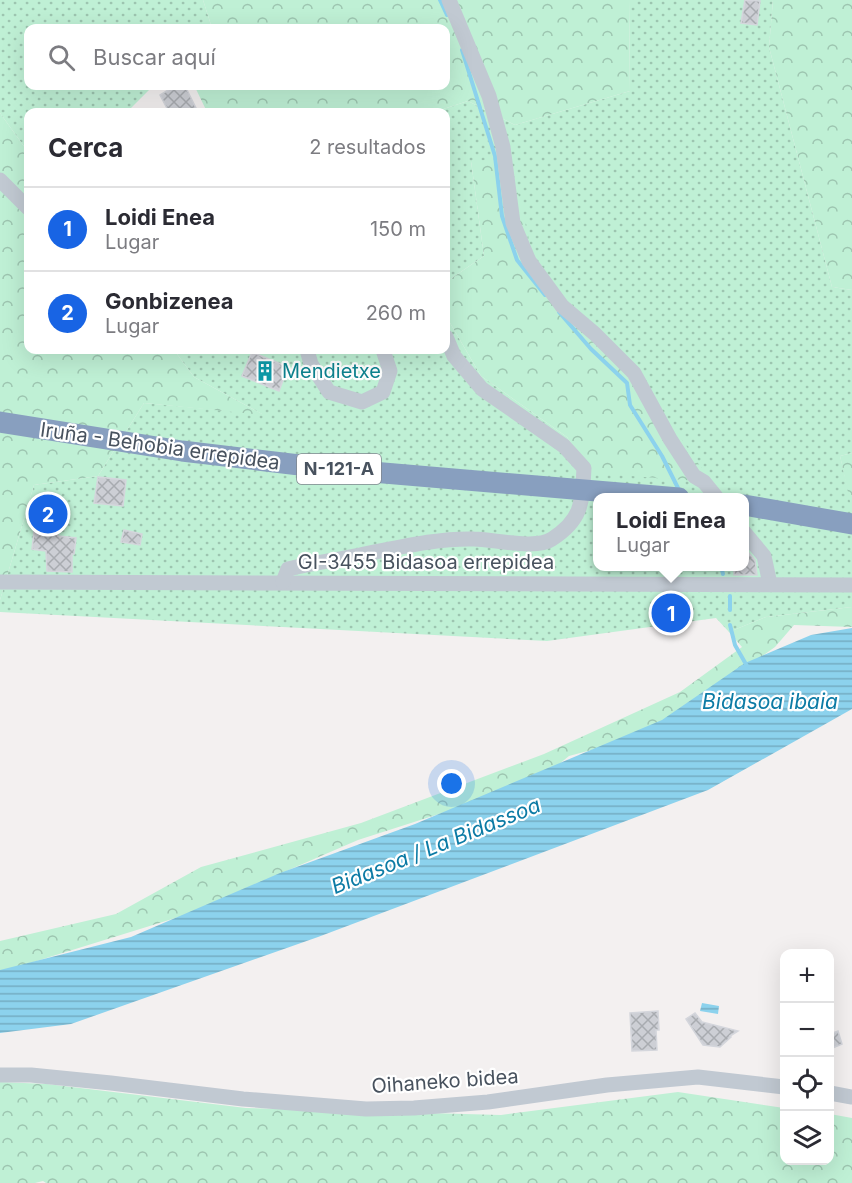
<!DOCTYPE html>
<html lang="es">
<meta charset="utf-8">
<style>
:root{--surface:#fff;--page:#f7f7f7;--text:#2b2b33;--muted:#7c7c81;--line:#e1e1e2;--accent:#1864e4}
body{margin:0;font-family:Inter,sans-serif;background:var(--page);color:var(--text)}
.controls{position:absolute;right:18px;bottom:18px;display:grid;overflow:hidden;border-radius:12px;box-shadow:0 6px 24px #0002}
.controls button{width:54px;height:54px;display:grid;place-items:center;padding:0;border:0;border-bottom:2px solid var(--line);background:var(--surface);color:var(--text);font:30px sans-serif}
.you{position:absolute;left:452px;top:784px;width:21px;height:21px;margin:-15px;border:4px solid #fff;border-radius:50%;background:#1a73e8;box-shadow:0 0 0 9px #1a73e833}
.badge{display:grid;place-items:center;width:39px;height:39px;border-radius:50%;background:var(--accent);color:#fff;font-size:20px;font-weight:700}
.pin{position:absolute;translate:-50% -50%;border:3px solid #fff;box-shadow:0 2px 6px #0006}
.popup{position:absolute;left:593px;top:493px;width:156px;height:78px;box-sizing:border-box;display:grid;place-content:center;border-radius:12px;background:var(--surface);filter:drop-shadow(0 2px 4px #0005);font-size:20px;white-space:nowrap;color:var(--muted)}
.popup b{font-size:22px;color:var(--text)}
.popup::after{content:'';position:absolute;left:50%;top:100%;margin-left:-12px;border:12px solid transparent;border-top-color:var(--surface)}
.list{margin:0;padding:0;list-style:none}
h2{display:flex;justify-content:space-between;align-items:center;height:78px;margin:0;padding:0 24px;font-size:26px}
h2 small{font-size:20px;font-weight:400;color:var(--muted)}
.list li{display:grid;grid-template-columns:39px 1fr auto;gap:18px;align-items:center;box-sizing:border-box;height:84px;padding:0 24px;border-top:2px solid var(--line)}
.list b{display:block;font-size:22px;white-space:nowrap}
.list p{margin:0;font-size:20px;white-space:nowrap;color:var(--muted)}
.list em{font-size:20px;font-style:normal;color:var(--muted)}
.icon{flex:none;width:33px;height:33px;fill:none;stroke:currentColor;stroke-width:2;stroke-linecap:round;stroke-linejoin:round}
.map{position:relative;flex:none;width:852px;height:1183px;overflow:hidden}
.search{position:absolute;background:var(--surface);box-shadow:0 6px 24px #0002;left:24px;top:24px;width:426px;height:66px;display:flex;align-items:center;gap:15px;box-sizing:border-box;padding:0 21px;border-radius:12px;color:var(--muted);font-size:22px}
.panel{position:absolute;background:var(--surface);box-shadow:0 6px 24px #0002;left:24px;top:108px;width:426px;height:246px;border-radius:12px}
.map>svg:first-child{display:block}
.grass{fill:url(#grass-dots);fill-rule:evenodd}
.forest{fill:url(#forest-crowns)}
.water{fill:url(#water-rules)}
.lines{fill:none;stroke-linecap:round;stroke-linejoin:round}
.stream{stroke:#8cd2ed;stroke-width:4}
.building{fill:url(#building-cross-hatch);stroke:#d4d6dc;stroke-width:1.5}
.minor{stroke:#c1c9d2;stroke-width:15}
.highway{stroke:#889fbf;stroke-width:21}
.labels{text-anchor:middle;stroke-width:4.5;stroke-linejoin:round;paint-order:stroke}
.shield{fill:#fff;stroke:#7f868e;stroke-width:1.5}
.shield-label{font-size:18px;font-weight:bold;fill:#48525e}
.culture-label{font-size:20px;fill:#0d838f;stroke:#fff;text-anchor:start}
.street-label{font-size:20px;fill:#48525e;stroke:#fff}
.water-label{font-size:21px;font-style:italic;fill:#0c7ba5;stroke:#fff}
</style>
<div class="map">
<svg width="852" height="1183" viewBox="0 0 852 1183">
<defs>
<pattern id="grass-dots" width="8" height="8" patternUnits="userSpaceOnUse" patternTransform="scale(1.5)"><rect width="8" height="8" fill="#bff0d5"/><path d="M2 2h.1M6 6h.1" fill="none" stroke="#9dc5b0" stroke-width="1.8" stroke-linecap="round"/></pattern>
<pattern id="forest-crowns" width="20" height="18" patternUnits="userSpaceOnUse" patternTransform="scale(1.5)"><rect width="20" height="18" fill="#bff0d5"/><path d="M2 6a3 3 0 1 1 6 0M12 15a3 3 0 1 1 6 0" fill="none" stroke="#9dc5b0"/></pattern>
<pattern id="water-rules" width="6" height="5" patternUnits="userSpaceOnUse" patternTransform="scale(1.5)"><rect width="6" height="5" fill="#8cd2ed"/><path d="M0 2.5h6" fill="none" stroke="#74adc3"/></pattern>
<pattern id="building-cross-hatch" width="8" height="8" patternUnits="userSpaceOnUse" patternTransform="scale(1.5)"><rect width="8" height="8" fill="#cdcfd5"/><path d="M0 0l8 8M0 8l8-8" fill="none" stroke="#a8abb0"/></pattern>
</defs>
<rect width="100%" height="100%" fill="#f3f0f0"/>
<g class="grass">
<polygon points="0,0 203,0 212,28 28,28 28,86 153,86 127,112 28,112 28,152 0,113"/>
<path d="M629,0H773L769,47L832,287L852,290V453L840,456L852,506V607L766,617L729,632L716,618L547,641L0,612V600L34,485L98,476L144,403L262,414L194,377L174,350H446V316L481,376L567,437L591,473L536,269L471,161L484,256L446,282V112H434L468,101L515,125L630,91ZM598,498H744V566H598Z"/>
</g>
<g class="forest">
<polygon points="203,0 629,0 630,91 515,125 468,101 434,112 207,112 195,87 197,86 446,86 446,28 212,28"/>
<polygon points="773,0 852,0 852,290 832,287 769,47"/>
<polygon points="0,113 28,152 28,350 174,350 194,377 264,415 144,403 98,476 34,485 0,600"/>
<polygon points="510,159 536,269 620,349 711,482 591,473 567,437 481,376 446,316 446,282 484,256 471,161"/>
<polygon points="852,453 852,506 851,506 840,456"/>
<polygon points="852,607 852,627 794,625 775,647 714,690 640,737 569,756 536,783 358,840 182,916 27,964 0,971 0,941 116,914 201,867 361,823 544,754 680,692 742,647 729,632 766,617"/>
<polygon points="0,1082 47,1084 246,1108 501,1115 678,1092 784,1108 784,1160 830,1160 830,1114 852,1118 852,1183 46,1183 43,1181 35,1183 0,1183"/>
</g>
<g class="water">
<polygon points="852,628 852,709 708,790 318,937 71,1024 0,1033 0,970 131,937 280,873 415,824 662,720 745,663 811,635"/>
<polygon points="702,1003 719,1006 718,1014 700,1011"/>
</g>
<g class="lines">
<g class="stream">
<polyline points="440,0 447,15"/>
<polyline points="462,50 495,156 502,216 517,260 545,295"/>
<polyline points="559,312 591,349 627,383 630,405 662,456 680,492"/>
<polyline points="721,566 723,574"/>
<polyline points="730,596 730,610"/>
<polyline points="730,625 735,645 747,666"/>
</g>
</g>
<g class="building">
<polygon points="745,0 760,1 757,25 741,23"/>
<polygon points="169,86 185,86 198,112 169,112 160,95 170,89"/>
<polygon points="252,352 288,367 279,391 242,376"/>
<polygon points="98,477 126,480 123,506 94,503"/>
<polygon points="37,505 61,507 58,536 76,538 74,554 72,554 72,572 47,571 46,551 32,549"/>
<polygon points="124,530 142,534 140,545 121,542"/>
<polygon points="744,552 748,552 755,560 757,575 734,575 734,567 744,567"/>
<polygon points="665,596 688,608 675,629 654,618"/>
<polygon points="658,1011 659,1030 656,1030 657,1050 632,1051 630,1013"/>
<polygon points="695,1013 702,1022 738,1031 730,1036 731,1037 720,1047 703,1045 686,1019"/>
<polygon points="838,1031 842,1044 830,1049 830,1034"/>
</g>
<g class="lines">
<g class="minor">
<polyline points="449,0 489,96 503,147 513,223 529,261 562,306 595,334 634,373 670,439 694,476 704,482 717,498"/>
<polyline points="0,180 28,208"/>
<polyline points="307,350 311,364 329,392 362,402 383,392 390,371 383,350"/>
<polyline points="744,532 764,556 770,584"/>
<polyline points="0,582 852,585"/>
<path d="M283,582L288,569C312,563 336,560 360,555C397,548 436,538 474,539C493,539 536,550 552,539C583,519 582,502 584,468L564,446L482,389L454,356L446,337"/>
<polyline points="0,1075 31,1075 111,1083 243,1099 366,1109 414,1108 488,1102 607,1085 698,1077 784,1087"/>
<polyline points="830,1093 852,1097"/>
</g>
<g class="highway">
<polyline points="0,422 182,451 325,468 679,498"/>
<polyline points="744,505 852,524"/>
</g>
</g>
<defs>
<g id="building-bare" transform="scale(1.62)"><path d="M-4-6H4V6H1V3H-1V6H-4ZM-2.5-4.3h1.7v1.8h-1.7ZM.8-4.3h1.7v1.8H.8ZM-2.5-1h1.7V.8h-1.7ZM.8-1h1.7V.8H.8Z" fill="#0f9aa8" stroke="#fff" stroke-width="2.5" paint-order="stroke"/></g>
</defs>
<g fill-rule="evenodd">
<use href="#building-bare" x="265" y="371"/>
</g>
<g class="labels">
<rect class="shield" x="297" y="454" width="84" height="30" rx="4.5"/>
<g class="shield-label">
<text x="339" y="475">N-121-A</text>
</g>
<g class="culture-label">
<text x="282" y="378">Mendietxe</text>
</g>
<g class="street-label">
<text transform="translate(160 446) rotate(8)" y="7">Iruña - Behobia errepidea</text>
<text x="426" y="569">GI-3455 Bidasoa errepidea</text>
<text transform="translate(445 1081) rotate(-4)" y="7">Oihaneko bidea</text>
</g>
<g class="water-label">
<text x="770" y="709">Bidasoa ibaia</text>
<text transform="translate(436 846) rotate(-22)" y="7">Bidasoa / La Bidassoa</text>
</g>
</g>
</svg>
<div class="controls">
<button>+</button>
<button>−</button>
<button><svg class="icon" aria-label="locate" viewBox="0 0 24 24"><circle cx="12" cy="12" r="6"/><path d="M12 2v4M12 18v4M2 12h4M18 12h4"/></svg></button>
<button><svg class="icon" aria-label="layers" viewBox="0 0 24 24"><path d="M12 4l9 5-9 5-9-5zM3 14l9 5 9-5"/></svg></button>
</div>
<div class="you"></div>
<div class="pin badge" style="left:671px;top:613px">1</div>
<div class="popup"><b>Loidi Enea</b>Lugar</div>
<div class="pin badge" style="left:48px;top:514px">2</div>
<div class="search"><svg class="icon" aria-label="search" viewBox="0 0 24 24"><circle cx="10" cy="10" r="6"/><path d="M15 15l6 6"/></svg>Buscar aquí</div>
<section class="panel">
<h2>Cerca<small>2 resultados</small></h2>
<ul class="list">
<li><span class="badge">1</span><div><b>Loidi Enea</b><p>Lugar</p></div><em>150 m</em></li>
<li><span class="badge">2</span><div><b>Gonbizenea</b><p>Lugar</p></div><em>260 m</em></li>
</ul>
</section>
</div>
